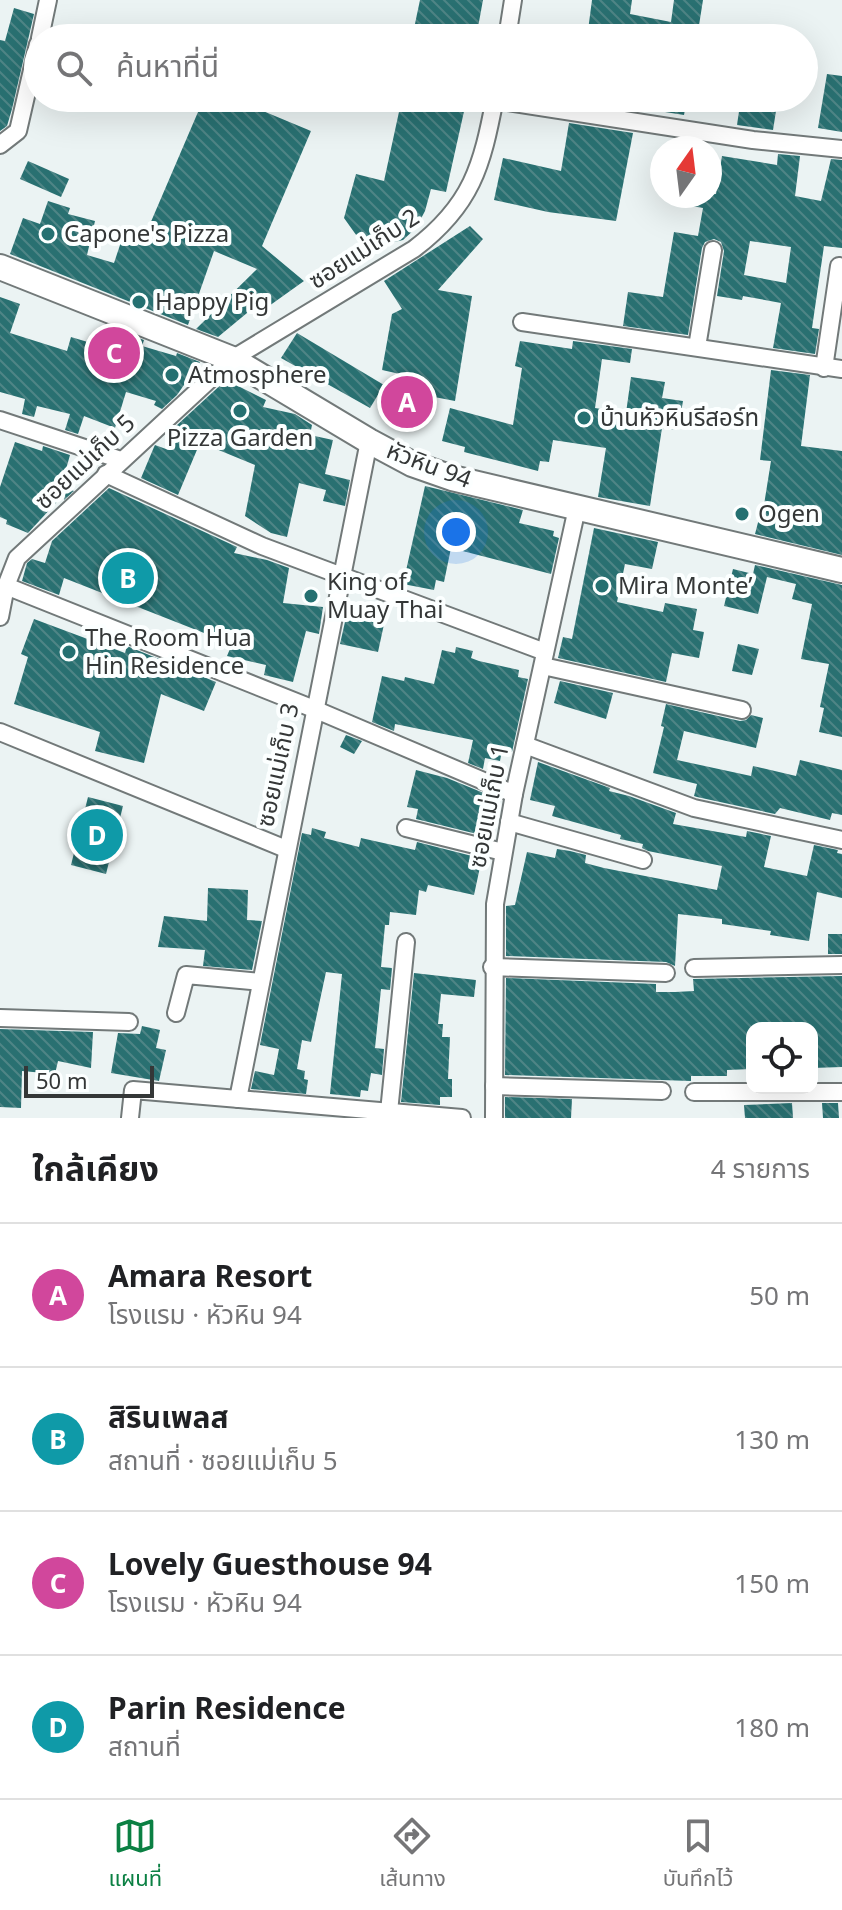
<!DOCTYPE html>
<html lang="th">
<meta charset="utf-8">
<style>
:root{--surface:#fff;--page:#f2f2f2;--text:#202124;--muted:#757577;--line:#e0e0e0;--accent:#0b8043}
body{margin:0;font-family:"Noto Sans","Noto Sans Thai",sans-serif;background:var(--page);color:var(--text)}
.controls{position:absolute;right:24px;bottom:24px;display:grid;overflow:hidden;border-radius:16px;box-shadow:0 8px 32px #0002}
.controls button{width:72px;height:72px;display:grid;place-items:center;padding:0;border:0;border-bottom:2px solid var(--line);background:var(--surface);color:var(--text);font:40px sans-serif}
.compass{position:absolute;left:650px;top:136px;width:72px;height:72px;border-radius:50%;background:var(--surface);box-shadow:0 8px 32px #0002;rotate:14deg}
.scale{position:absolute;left:24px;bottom:20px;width:130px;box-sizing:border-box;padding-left:8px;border:4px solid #343737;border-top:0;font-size:22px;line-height:28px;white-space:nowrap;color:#343737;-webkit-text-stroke:6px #fcffff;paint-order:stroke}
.you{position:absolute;left:456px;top:532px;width:28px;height:28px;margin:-20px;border:6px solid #fff;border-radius:50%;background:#1a73e8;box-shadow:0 0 0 12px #1a73e833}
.badge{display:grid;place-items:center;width:52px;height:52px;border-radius:50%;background:var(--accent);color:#fff;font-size:26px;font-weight:700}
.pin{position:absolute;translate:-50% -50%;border:4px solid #fff;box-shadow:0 2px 8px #0006}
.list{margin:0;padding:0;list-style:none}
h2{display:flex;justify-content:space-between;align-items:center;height:104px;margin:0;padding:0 32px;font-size:34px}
h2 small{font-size:26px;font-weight:400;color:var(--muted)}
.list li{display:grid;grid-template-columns:52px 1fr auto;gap:24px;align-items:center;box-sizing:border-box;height:144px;padding:0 32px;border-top:2px solid var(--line)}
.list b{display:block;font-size:30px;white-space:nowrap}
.list p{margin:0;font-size:26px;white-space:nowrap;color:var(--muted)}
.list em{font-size:26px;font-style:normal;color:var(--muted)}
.icon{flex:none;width:44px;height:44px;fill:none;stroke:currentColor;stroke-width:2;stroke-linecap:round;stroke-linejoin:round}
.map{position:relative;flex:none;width:842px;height:1118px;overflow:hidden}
.search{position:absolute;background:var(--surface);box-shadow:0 8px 32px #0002;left:24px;right:24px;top:24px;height:88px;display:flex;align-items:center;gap:20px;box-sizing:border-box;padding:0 28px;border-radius:44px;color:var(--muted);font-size:30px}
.sheet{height:680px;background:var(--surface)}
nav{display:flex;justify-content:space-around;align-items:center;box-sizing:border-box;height:112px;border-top:2px solid var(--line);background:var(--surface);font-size:22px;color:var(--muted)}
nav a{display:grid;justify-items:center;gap:4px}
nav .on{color:var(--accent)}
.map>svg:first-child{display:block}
.building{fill:url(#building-back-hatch);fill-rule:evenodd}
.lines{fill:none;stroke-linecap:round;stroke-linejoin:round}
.street-casing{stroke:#727979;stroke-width:20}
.secondary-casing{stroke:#727979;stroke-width:28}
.street{stroke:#fff;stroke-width:16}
.secondary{stroke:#fff;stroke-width:24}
.poi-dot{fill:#257071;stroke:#fcffff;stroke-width:3}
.labels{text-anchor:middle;stroke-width:8;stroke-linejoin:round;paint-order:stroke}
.poi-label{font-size:24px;fill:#343737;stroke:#fcffff;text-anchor:start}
.street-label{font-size:24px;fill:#343737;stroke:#fcffff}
</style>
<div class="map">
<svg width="842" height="1118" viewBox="0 0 842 1118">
<defs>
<pattern id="building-back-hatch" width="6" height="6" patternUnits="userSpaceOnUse" patternTransform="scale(2)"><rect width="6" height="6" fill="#297071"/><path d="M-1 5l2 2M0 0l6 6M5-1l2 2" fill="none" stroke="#4f8586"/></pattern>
</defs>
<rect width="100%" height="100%" fill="#ebf3f3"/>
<g class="building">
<polygon points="420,0 483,0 476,38 412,38"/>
<polygon points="592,0 632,0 630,14 671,22 674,0 703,0 697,38 587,38"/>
<polygon points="14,8 34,14 12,109 7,126 0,131 0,40 5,41"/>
<polygon points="827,74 842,76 842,132 818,128"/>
<polygon points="204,98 232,98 311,131 262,246 304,281 262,311 247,313 218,337 196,329 257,269 214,251 188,325 10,254 23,218 40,224 48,201 70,208 68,214 95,221 87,255 114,263 122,239 141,245"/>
<polygon points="402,98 467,98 446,192 431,189 425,211 416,228 403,240 378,246 359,239 344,218 356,174 384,181"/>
<polygon points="627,98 687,98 684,115 627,106"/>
<polygon points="741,98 778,98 773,130 737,125"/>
<polygon points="569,123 633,133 616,221 548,212 494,200 503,158 561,171"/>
<path d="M778,154L800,156L795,196L821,201L831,159L842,160V248L824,246L812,328L819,329L815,354L773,348L781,303L743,296L742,300L717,296L724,251L721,242L714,239L705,242L702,248L688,335L623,326L628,292L663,297L674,232L698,236L703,208L674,203L675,196L716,194L722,156L777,165ZM750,241L791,247L786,283L744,275Z"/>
<polygon points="28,161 69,179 61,197 20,179"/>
<polygon points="470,226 483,239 438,290 472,296 455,401 424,395 427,380 382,370 392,314 402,309 384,281"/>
<polygon points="0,297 20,304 10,333 67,351 71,337 111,349 117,331 144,340 142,346 176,356 177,353 200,362 177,395 162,409 154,405 156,401 126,392 115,428 84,416 78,434 65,430 70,414 37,406 34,417 22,414 25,399 0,392"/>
<polygon points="297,333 384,385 370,408 281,358"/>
<polygon points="520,341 572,349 573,341 632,349 630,363 602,359 595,408 626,413 631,377 665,382 662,398 683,401 678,430 662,428 650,506 598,497 606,448 553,440 549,462 540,461 538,471 464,452 465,447 442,441 450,408 513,425 522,368 515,366"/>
<polygon points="771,370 810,375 801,446 842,451 842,555 755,534 761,511 763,511 771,461 760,460"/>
<polygon points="226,380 266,400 263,407 295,414 312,425 310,435 333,440 325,474 350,480 345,506 323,501 326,490 299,483 287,537 271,533 245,516 255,465 204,444 203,447 199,445 178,495 141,478 154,447 155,445 166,449 176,426"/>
<polygon points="15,442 42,451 43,446 70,455 61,487 74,491 64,500 66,492 28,533 6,524 7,520 0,517 0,487"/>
<polygon points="425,486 523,510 519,523 554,531 553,536 559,538 551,574 451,548 444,582 436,580 434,590 403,584"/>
<polygon points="109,488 237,547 234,553 267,560 289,568 283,603 323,607 319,634 306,631 293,682 264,675 266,665 227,656 232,644 64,578 59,595 22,581 27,563 32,559 45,563 52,541"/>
<polygon points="594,528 658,542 652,569 625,564 617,602 663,612 665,603 697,609 693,630 704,632 699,658 672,653 666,682 558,658 563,637 572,639"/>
<polygon points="755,565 842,585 842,737 819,732 824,708 820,707 829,664 801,659 812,604 792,599 796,584 767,577 758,614 724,606 733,569 753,574"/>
<polygon points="355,608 386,615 378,652 340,644 347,613 354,614"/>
<polygon points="34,619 125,653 127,646 216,682 204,711 161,694 144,763 95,751 100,732 14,704 28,657 21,654"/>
<polygon points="738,644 759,649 752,675 732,671"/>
<polygon points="456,647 473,651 471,658 479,661 519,670 518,677 528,679 512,752 502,750 500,761 485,758 483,769 468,763 473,740 395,724 394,731 372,722 382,676 404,681 405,677 434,684 442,650 455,653"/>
<polygon points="560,681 613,693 606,719 554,703"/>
<polygon points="666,704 740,721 746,720 751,715 763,718 756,748 684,731 677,760 751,776 753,766 796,776 800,760 842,770 842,815 832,813 830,820 780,808 775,814 697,797 694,796 697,784 653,773 664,727 661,726"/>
<polygon points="346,735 362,741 354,754 340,747"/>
<polygon points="538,762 610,788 609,791 629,796 676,813 673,824 746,837 747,831 771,836 764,867 807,876 814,845 838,850 837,853 842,854 842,898 817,892 809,941 770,935 771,931 722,924 722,919 678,914 675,966 666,962 506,956 506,906 515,905 527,852 555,858 557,849 570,851 586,855 585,863 604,868 717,890 722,866 648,851 642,848 643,844 620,839 621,835 552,816 555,806 530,800"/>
<polygon points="416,770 447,778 496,798 489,826 479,824 477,834 416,819 418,809 407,807"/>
<polygon points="88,797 123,806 106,874 71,865"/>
<polygon points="312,828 326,832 324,838 359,847 361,838 415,850 417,842 472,856 471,865 480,867 474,895 428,885 426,892 419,890 416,915 390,912 389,925 385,925 381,967 392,968 390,990 381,989 375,1048 384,1049 382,1075 371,1073 368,1091 361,1090 360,1097 330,1094 342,974 326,972 311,1042 302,1040 297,1069 305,1071 304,1079 308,1080 306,1094 251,1089 255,1071 274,1075 279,1049 260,1045 302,833 311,835"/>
<polygon points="208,888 248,890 247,920 262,921 252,970 203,966 205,950 158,947 164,916 207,921"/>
<rect x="828" y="934" width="14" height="20"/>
<polygon points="414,973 476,980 474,997 441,994 438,1024 443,1024 442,1037 450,1037 448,1079 452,1079 452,1097 440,1097 440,1105 401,1102"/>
<polygon points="842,976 842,1067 812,1068 812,1028 752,1028 752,1069 727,1070 727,1076 691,1076 691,1081 505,1075 506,978 656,984 656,992 675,992 694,991 693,979"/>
<polygon points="142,1026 160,1030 156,1048 166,1050 159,1081 111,1073 118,1033 140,1034"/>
<polygon points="0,1029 93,1032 91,1068 58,1061 55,1074 22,1071 21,1108 0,1107"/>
<polygon points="505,1097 572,1099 571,1118 505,1118"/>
<polygon points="792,1103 793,1118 745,1118 744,1105"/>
<polygon points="822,1103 838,1103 839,1118 823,1118"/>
</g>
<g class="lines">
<g class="street-casing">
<g id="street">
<polyline points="40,38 48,0"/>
<polyline points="507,38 513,0"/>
<polyline points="494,100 753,140 842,149"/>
<polyline points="0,145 18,131 38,44"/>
<polyline points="522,322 842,369"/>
<polyline points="697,347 713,250"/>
<polyline points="824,368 839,266"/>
<polyline points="0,420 121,460"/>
<polyline points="106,474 262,546 545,652"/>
<polyline points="6,586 314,709 514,794"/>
<path d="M0,617L6,586L17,558L232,359L414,249C472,205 482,166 495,98"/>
<polyline points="543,666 742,710"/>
<polyline points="0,732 286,849"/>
<polyline points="525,745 694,808 842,840"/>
<polyline points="509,822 643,860"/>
<polyline points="406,828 503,852"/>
<polyline points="492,967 666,973"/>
<polyline points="694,968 842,965"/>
<polyline points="176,1013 186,975 261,982"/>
<polyline points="0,1018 129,1022"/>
<polyline points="494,1086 662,1091"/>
<polyline points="694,1092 842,1092"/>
<polyline points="238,1099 369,441"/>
<polyline points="389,1112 406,942"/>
<polyline points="130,1118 133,1090 462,1118"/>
<polyline points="494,1118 495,904 514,794 577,508"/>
</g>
</g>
<g class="secondary-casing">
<polyline id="secondary" points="0,267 232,359 369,441 412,464 452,478 842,570"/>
</g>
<use href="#street" class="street"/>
<use href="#secondary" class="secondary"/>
</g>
<g class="poi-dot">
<circle cx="48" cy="234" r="8"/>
<circle cx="139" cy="302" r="8"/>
<circle cx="172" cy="375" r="8"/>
<circle cx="240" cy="411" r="8"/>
<circle cx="584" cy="418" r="8"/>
<circle cx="742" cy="514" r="8"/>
<circle cx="602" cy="586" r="8"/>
<circle cx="311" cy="596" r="8"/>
<circle cx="69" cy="652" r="8"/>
</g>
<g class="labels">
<g class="poi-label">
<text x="64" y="242">Capone's Pizza</text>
<text x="155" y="310">Happy Pig</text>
<text x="188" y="383">Atmosphere</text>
<text x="600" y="426">บ้านหัวหินรีสอร์ท</text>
<text x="240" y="446" text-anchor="middle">Pizza Garden</text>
<text x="758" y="522">Ogen</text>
<text x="327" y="590">King of<tspan x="327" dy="28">Muay Thai</tspan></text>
<text x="618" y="594">Mira Monte’</text>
<text x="85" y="646">The Room Hua<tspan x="85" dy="28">Hin Residence</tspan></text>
</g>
<g class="street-label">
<text transform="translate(364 249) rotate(-33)" y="8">ซอยแม่เก็บ 2</text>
<text transform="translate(85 462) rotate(-43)" y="8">ซอยแม่เก็บ 5</text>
<text transform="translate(429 465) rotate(21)" y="8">หัวหิน 94</text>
<text transform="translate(278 765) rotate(-78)" y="8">ซอยแม่เก็บ 3</text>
<text transform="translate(489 806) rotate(-79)" y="8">ซอยแม่เก็บ 1</text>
</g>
</g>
</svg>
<div class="controls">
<button><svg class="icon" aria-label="locate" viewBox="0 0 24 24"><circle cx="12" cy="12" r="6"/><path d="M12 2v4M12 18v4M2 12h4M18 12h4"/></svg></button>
</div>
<svg class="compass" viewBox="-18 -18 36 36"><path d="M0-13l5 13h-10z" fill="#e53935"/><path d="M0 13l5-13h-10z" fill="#757577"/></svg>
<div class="scale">50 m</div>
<div class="you"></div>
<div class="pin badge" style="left:407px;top:402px;background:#d1479c">A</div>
<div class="pin badge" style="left:128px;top:578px;background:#0f9aa8">B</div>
<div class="pin badge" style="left:114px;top:353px;background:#d1479c">C</div>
<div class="pin badge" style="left:97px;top:835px;background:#0f9aa8">D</div>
<div class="search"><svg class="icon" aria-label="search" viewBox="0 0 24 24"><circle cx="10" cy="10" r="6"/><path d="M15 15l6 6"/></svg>ค้นหาที่นี่</div>
</div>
<section class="sheet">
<h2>ใกล้เคียง<small>4 รายการ</small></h2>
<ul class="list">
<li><span class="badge" style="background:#d1479c">A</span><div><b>Amara Resort</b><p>โรงแรม · หัวหิน 94</p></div><em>50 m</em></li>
<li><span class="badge" style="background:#0f9aa8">B</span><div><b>สิรินเพลส</b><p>สถานที่ · ซอยแม่เก็บ 5</p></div><em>130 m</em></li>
<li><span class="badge" style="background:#d1479c">C</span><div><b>Lovely Guesthouse 94</b><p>โรงแรม · หัวหิน 94</p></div><em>150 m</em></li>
<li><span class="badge" style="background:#0f9aa8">D</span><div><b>Parin Residence</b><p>สถานที่</p></div><em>180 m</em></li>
</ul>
</section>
<nav>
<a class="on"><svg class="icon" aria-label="map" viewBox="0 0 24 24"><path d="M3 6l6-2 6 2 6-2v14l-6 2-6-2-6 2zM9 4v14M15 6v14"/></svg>แผนที่</a>
<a><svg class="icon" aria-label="directions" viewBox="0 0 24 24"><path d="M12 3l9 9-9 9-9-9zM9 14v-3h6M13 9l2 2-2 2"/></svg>เส้นทาง</a>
<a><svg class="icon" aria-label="saved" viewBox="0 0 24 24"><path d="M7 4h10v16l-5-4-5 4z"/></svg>บันทึกไว้</a>
</nav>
